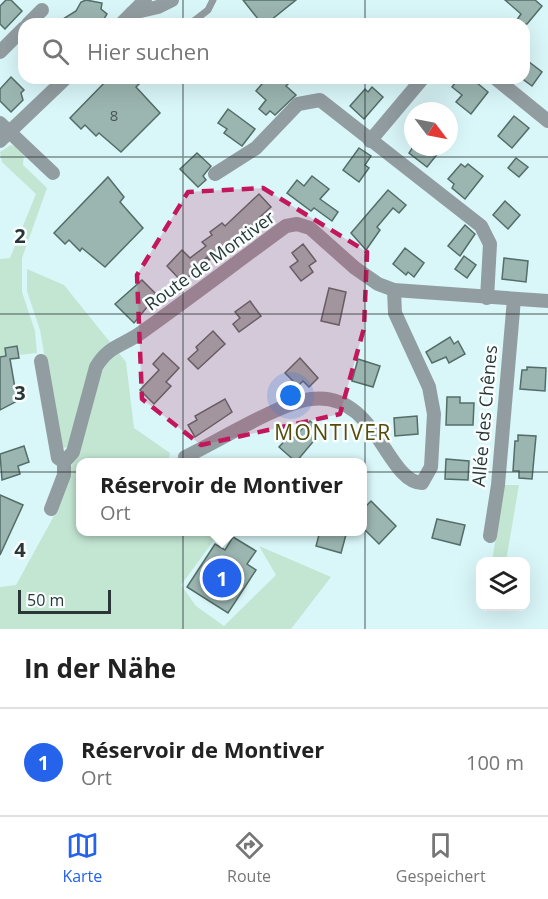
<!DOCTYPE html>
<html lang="de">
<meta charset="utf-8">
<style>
:root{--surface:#fff;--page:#f2f2f2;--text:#222;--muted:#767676;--line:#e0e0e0;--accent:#2563eb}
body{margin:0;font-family:"Open Sans",sans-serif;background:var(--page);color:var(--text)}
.controls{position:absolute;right:18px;bottom:18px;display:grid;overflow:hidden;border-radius:12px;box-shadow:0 6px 24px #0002}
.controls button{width:54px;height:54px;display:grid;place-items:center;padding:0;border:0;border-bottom:2px solid var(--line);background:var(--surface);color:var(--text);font:30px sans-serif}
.compass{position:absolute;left:404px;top:102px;width:54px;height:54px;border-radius:50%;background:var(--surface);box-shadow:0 6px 24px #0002;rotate:122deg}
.scale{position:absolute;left:18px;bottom:15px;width:93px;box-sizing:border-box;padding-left:6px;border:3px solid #2b3637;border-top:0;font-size:16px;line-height:21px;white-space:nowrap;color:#2b3637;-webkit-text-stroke:4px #f8fefe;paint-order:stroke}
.you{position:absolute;left:291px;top:396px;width:21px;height:21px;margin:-15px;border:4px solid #fff;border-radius:50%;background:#1a73e8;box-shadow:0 0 0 9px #1a73e833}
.badge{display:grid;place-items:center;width:39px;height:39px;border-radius:50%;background:var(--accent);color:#fff;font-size:20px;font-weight:700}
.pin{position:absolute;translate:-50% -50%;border:3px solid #fff;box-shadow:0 2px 6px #0006}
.popup{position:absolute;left:76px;top:458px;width:291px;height:78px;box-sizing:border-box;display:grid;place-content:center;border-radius:12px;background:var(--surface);filter:drop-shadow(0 2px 4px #0005);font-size:20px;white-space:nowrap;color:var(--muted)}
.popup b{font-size:22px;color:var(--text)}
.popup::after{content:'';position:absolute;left:50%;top:100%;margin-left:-12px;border:12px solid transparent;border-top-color:var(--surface)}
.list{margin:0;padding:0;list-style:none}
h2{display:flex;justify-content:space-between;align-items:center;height:78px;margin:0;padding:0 24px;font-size:26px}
h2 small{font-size:20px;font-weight:400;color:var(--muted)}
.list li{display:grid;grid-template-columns:39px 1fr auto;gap:18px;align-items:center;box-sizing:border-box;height:108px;padding:0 24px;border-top:2px solid var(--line)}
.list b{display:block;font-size:22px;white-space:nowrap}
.list p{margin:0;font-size:20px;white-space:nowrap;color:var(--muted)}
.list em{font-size:20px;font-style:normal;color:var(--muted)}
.icon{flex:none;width:33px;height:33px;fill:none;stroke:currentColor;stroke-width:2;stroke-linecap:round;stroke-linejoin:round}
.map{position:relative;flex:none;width:548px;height:629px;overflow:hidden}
.search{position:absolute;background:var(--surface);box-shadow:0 6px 24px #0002;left:18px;right:18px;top:18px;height:66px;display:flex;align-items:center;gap:15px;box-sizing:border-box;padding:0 21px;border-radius:18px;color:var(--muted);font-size:22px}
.sheet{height:186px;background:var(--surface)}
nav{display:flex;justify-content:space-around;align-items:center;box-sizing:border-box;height:84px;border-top:2px solid var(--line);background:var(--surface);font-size:16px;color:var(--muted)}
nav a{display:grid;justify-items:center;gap:3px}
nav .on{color:var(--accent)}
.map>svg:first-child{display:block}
.green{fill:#c3e6d3}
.building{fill:#9bb5b0;stroke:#546d68;stroke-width:1.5}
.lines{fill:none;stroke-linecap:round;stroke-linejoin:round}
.service{stroke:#929da1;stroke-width:7}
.minor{stroke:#929da1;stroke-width:14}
.marked{fill:#c2185b;fill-opacity:0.2;stroke:#c2185b;stroke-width:4.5;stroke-dasharray:12 8;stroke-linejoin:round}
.grid{fill:none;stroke:#2b3637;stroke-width:1.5;stroke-opacity:0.55}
.labels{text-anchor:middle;stroke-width:5;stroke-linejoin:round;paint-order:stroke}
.number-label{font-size:15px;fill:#475655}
.street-label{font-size:18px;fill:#2b3637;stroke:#f8fefe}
.quarter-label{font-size:21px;letter-spacing:1.5px;fill:#564b0b;stroke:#f8fefe}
.grid-label{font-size:20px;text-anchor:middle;font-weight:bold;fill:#2b3637;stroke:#f8fefe;stroke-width:5;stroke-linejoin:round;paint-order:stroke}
</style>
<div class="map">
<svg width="548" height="629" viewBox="0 0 548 629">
<rect width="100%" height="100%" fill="#d9f6f8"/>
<g class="green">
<polygon points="11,145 20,148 24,153 23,165 47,188 22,258 22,292 35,331 37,353 0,357 0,259 10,258 36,194 2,162 0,152"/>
<polygon points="27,269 64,285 126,362 134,428 170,453 168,462 81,462 81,532 220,532 181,585 196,606 224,626 276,575 259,546 331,577 291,629 0,629 0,587 16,585 55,514 80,441 70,447 61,448 40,330 27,291"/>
<polygon points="504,485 519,485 506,561 492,562"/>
</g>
<g class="building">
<polygon points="6,0 11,0 22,11 5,29 0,24 0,6"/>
<polygon points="86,0 102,3 101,9 107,14 101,24 55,24 76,11 81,2"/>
<polygon points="243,0 296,0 266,24 262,24"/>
<polygon points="505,0 535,0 542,6 527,24 514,24 521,14"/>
<polygon points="524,58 542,72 532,86 524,80"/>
<polygon points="11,77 24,90 21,93 23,100 11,112 0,101 0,89"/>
<polygon points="109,78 145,78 136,87 160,113 121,152 99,133 96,136 85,125 81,129 70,118"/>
<polygon points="267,78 294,78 286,86 296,95 275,115 270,111 266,115 259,109 266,100 256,91"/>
<polygon points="459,78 471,78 488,92 471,114 456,102 462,95 452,87"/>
<polygon points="372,87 383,97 364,119 350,106 365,89 368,92"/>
<polygon points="228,109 255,129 242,146 224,133 227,129 218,123"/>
<polygon points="514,116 529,128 512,148 498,136"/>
<polygon points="413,147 443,147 427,167 409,153"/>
<polygon points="359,148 371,156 365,165 369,168 359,182 343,170"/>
<polygon points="197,153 211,166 203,176 206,180 198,187 180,169"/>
<polygon points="516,158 528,167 519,177 508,168"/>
<polygon points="461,164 465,167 468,164 483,176 465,199 452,188 454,184 448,179"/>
<polygon points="312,176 329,189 320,199 338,212 332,221 314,208 311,211 287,193 297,180 304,186"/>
<polygon points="108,177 124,197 120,202 143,228 105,267 82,248 80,251 69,240 65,244 54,233"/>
<polygon points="388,190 406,205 399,213 393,208 377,227 380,230 366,250 351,233"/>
<polygon points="259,194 271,207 260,217 263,221 248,235 209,260 207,257 183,283 167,266 182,250 190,258 206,246 202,242 212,235 210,232 222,223 225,226"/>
<polygon points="505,201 520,215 508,229 493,215"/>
<polygon points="465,225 475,234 460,256 448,246"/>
<polygon points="303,244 316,261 309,266 313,272 301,281 290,267 298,261 292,253"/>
<polygon points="405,248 424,263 414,277 408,272 406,275 393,264"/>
<polygon points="464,256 476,265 467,278 455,269"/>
<polygon points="504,258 528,261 526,282 502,279"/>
<polygon points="142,280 157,295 134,323 115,304"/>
<polygon points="329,288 346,292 339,325 321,321"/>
<polygon points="250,301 261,316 239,332 233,324 240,318 235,312"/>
<polygon points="213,331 225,344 198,369 188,359 198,350 196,347"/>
<polygon points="450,337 454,344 458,341 465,354 449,363 446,357 432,363 426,352"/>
<polygon points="17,346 19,358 10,359 15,388 19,387 23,398 0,410 0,357 6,356 5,348"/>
<polygon points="163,353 179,368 166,382 171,386 154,404 140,390 159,370 153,364"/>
<polygon points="300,358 318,378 309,387 303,381 298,386 285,373"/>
<polygon points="358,359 380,366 373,387 352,381"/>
<polygon points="527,367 546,368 545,391 520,389 522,370 527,370"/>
<polygon points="447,397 460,397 460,403 474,403 473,425 446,425"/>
<polygon points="225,399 232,412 195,437 188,425 197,420 195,416"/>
<polygon points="417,416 418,434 395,436 394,418"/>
<polygon points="310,421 322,431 296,462 279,447 290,435 293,438"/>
<polygon points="518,435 536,436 532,479 519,478 519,471 513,471 515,441 518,441"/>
<polygon points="24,446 29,462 18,466 20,474 2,480 0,454"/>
<polygon points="446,459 469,461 468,480 445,479"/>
<polygon points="0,495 23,505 0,555"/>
<polygon points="371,501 396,526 379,544 363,528 363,509"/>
<polygon points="437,519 465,525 460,545 432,538"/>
<polygon points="320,531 347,531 341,553 316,546"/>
<polygon points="233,537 256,551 247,564 256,570 228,613 187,587 215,544 225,550"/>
</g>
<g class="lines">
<polyline class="service" points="190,24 208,10 213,0"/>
<g class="minor">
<polyline points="132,13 158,7 172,0"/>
<polyline points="28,24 42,10"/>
<polyline points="121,24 145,0"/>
<polyline points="0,52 24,28"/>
<polyline points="495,78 548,121"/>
<polyline points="0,123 53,173"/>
<polyline points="0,141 66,78"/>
<polyline points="370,141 423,78"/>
<polyline points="215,174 256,148 298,104 320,100 481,226 490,244 487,298"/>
<polyline points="41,361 58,458 64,462 64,475 51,509"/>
<path d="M185,457C217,442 279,403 311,399C376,390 386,482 422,483L431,467L434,414L429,387L395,313L394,290"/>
<path d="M64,462L73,452L96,367C109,345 123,346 142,332C190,298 238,261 286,226L297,224L310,228L355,268L378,284L394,290L548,301"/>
<polyline points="490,536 498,485 514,299"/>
</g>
</g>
<path class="marked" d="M263,188L367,252L364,328L340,414L201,445L142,399L137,275L188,192Z"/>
<path class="grid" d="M183,0V24M365,0V24M183,78V629M365,78V629M0,157H548M0,314H548M0,472H548"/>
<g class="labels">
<g class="number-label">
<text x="114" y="121">8</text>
</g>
<g class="street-label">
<text transform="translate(210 261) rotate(-36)" y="6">Route de Montiver</text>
<text transform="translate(485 416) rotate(-85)" y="6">Allée des Chênes</text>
</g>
<g class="quarter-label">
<text x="333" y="440">MONTIVER</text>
</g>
</g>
<g class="grid-label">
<text x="20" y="243">2</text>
<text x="20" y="400">3</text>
<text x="20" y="557">4</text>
</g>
</svg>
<div class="controls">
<button><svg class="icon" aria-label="layers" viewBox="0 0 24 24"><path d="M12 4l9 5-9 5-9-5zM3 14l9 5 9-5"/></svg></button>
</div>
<svg class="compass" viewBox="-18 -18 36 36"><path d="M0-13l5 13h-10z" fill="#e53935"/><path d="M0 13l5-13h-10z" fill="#767676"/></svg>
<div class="scale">50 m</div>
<div class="you"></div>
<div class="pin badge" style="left:222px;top:578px">1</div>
<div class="popup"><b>Réservoir de Montiver</b>Ort</div>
<div class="search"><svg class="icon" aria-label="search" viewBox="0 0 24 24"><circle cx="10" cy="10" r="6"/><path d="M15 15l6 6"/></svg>Hier suchen</div>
</div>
<section class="sheet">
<h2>In der Nähe<small></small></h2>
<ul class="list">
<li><span class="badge">1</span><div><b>Réservoir de Montiver</b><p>Ort</p></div><em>100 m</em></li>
</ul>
</section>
<nav>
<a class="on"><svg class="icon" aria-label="map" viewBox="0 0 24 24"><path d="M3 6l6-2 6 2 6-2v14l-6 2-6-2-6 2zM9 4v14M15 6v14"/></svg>Karte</a>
<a><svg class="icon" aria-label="directions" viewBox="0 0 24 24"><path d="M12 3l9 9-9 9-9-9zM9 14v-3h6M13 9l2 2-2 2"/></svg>Route</a>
<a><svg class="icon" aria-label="saved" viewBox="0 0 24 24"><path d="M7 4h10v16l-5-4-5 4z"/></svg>Gespeichert</a>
</nav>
